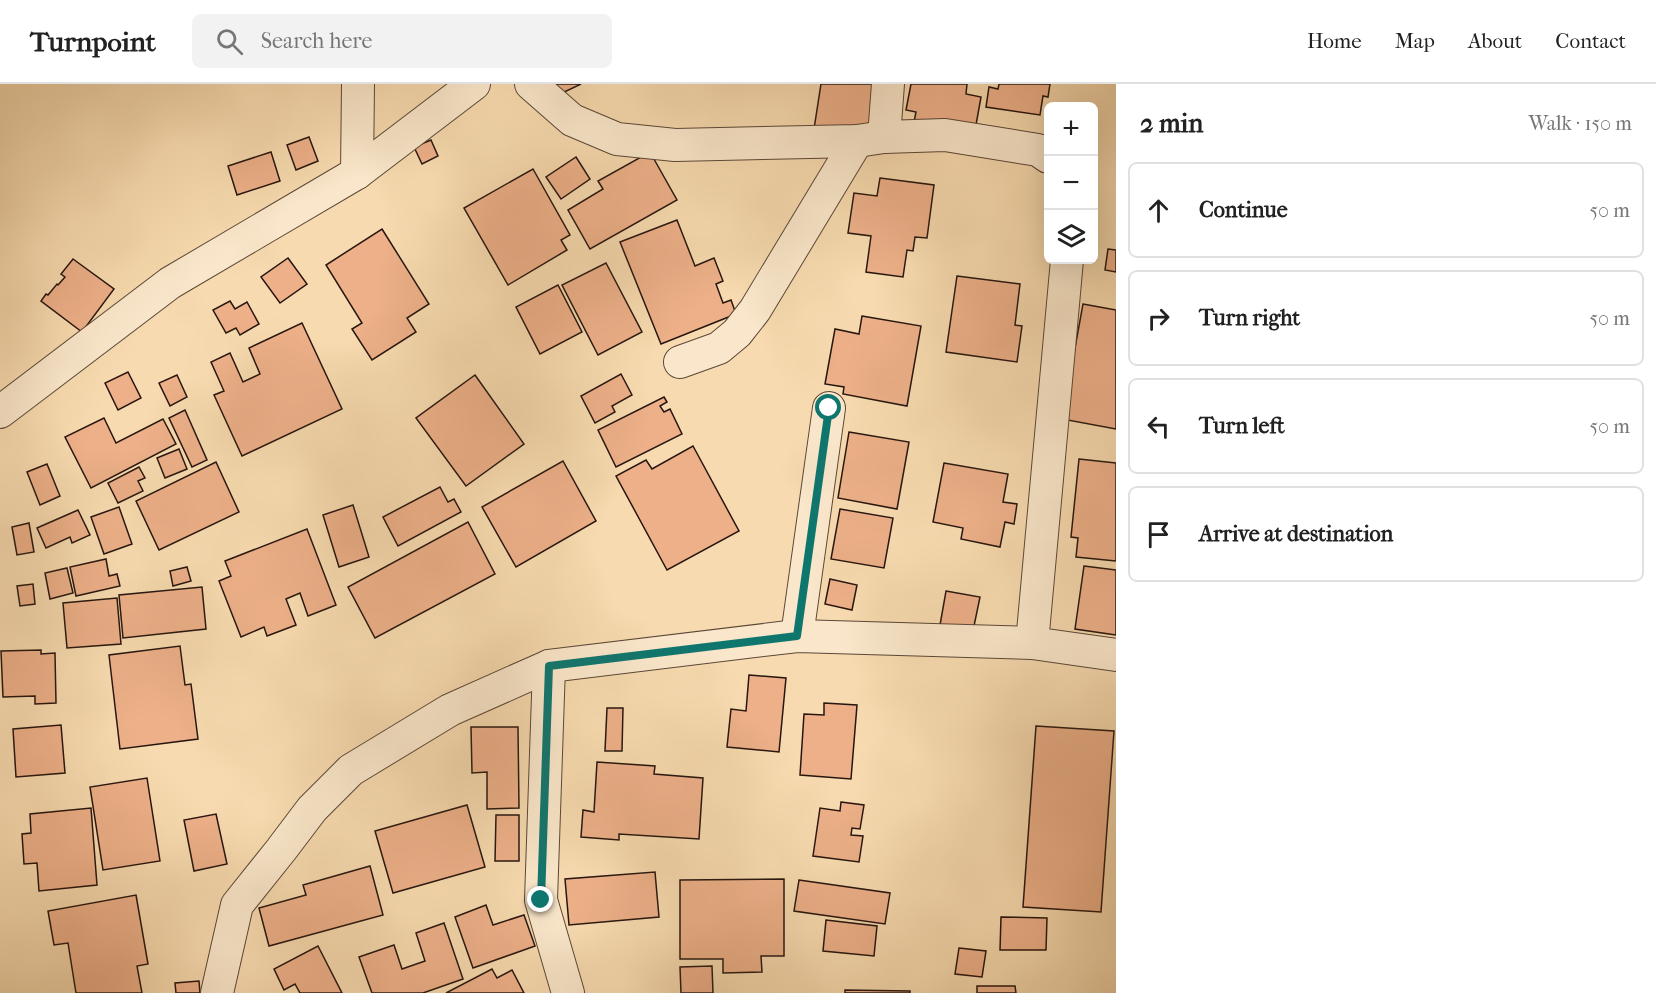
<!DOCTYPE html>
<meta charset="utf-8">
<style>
:root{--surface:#fff;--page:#f2f2f2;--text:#222;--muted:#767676;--line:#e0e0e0}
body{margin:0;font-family:"IM FELL French Canon",serif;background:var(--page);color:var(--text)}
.controls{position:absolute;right:18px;top:18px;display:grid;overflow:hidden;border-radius:9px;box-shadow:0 6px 24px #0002}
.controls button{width:54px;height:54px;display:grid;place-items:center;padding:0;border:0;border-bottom:2px solid var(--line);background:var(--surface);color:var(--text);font:30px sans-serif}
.stop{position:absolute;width:18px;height:18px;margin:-14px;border:4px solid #0f766e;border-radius:50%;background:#fff}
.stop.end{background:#0f766e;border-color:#fff;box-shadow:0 2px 6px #0008}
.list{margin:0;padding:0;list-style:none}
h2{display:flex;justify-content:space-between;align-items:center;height:78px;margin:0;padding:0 24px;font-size:26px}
h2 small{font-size:20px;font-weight:400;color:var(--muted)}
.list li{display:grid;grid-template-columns:39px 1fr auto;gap:18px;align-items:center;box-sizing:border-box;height:96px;margin:0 12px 12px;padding:0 12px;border:2px solid var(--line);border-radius:9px}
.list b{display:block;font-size:22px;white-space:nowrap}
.list em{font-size:20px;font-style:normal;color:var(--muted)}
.icon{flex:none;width:33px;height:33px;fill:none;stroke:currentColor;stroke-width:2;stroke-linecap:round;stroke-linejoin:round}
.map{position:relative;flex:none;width:1116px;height:909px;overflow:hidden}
header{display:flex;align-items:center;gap:36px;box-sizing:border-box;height:84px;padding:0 30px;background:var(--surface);border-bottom:2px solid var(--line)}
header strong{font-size:28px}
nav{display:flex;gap:33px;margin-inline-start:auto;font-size:21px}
.search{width:420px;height:54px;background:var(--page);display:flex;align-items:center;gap:15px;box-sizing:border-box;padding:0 21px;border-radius:9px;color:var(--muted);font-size:22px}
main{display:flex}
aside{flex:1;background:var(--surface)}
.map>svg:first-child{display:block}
.building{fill:#edb089;stroke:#27160f;stroke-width:1.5}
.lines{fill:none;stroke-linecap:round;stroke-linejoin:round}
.street-casing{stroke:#5b4737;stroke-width:34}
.street{stroke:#fae7cb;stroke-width:32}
.route{stroke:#0f766e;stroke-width:8}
</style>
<header>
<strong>Turnpoint</strong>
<div class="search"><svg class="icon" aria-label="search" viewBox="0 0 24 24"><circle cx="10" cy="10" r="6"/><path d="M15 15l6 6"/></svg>Search here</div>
<nav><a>Home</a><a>Map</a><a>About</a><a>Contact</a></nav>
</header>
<main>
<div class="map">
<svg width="1116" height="909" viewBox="0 0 1116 909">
<rect width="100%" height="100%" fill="#f7daaf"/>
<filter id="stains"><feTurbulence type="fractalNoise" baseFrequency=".00333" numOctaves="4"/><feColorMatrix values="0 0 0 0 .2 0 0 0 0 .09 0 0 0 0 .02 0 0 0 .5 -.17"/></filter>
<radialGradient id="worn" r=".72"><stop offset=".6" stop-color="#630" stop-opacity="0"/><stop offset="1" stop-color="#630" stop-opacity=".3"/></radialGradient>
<g class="building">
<polygon points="553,0 581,0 558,11"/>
<polygon points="821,0 879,0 871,48 814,45"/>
<polygon points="911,0 967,0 966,10 981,13 976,41 913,43 916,28 906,26"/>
<polygon points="999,0 1050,0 1048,13 1043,12 1040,31 986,23 989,3 998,5"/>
<polygon points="309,53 318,77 296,86 287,61"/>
<polygon points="431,56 438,72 422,80 414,63"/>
<polygon points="271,68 280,97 237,111 228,82"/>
<polygon points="650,68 677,116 590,165 568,126 603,105 598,97"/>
<polygon points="576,73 590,95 561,115 546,93"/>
<polygon points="533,85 570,151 561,156 567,166 508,201 464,124"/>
<polygon points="880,94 934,101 927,154 915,153 913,167 907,166 903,193 866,188 871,152 848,149 854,109 877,112"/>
<polygon points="677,136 695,182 714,174 723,197 716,200 723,219 731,216 736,230 661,260 620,158"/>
<polygon points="382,145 429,220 407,234 416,248 372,276 352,245 362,239 326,181"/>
<polygon points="1108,165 1116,166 1116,188 1105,186"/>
<polygon points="288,174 307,200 280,219 261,193"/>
<polygon points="73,175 114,205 82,248 41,217 46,210 48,211 57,200 58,201 65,193 61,190"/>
<polygon points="606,179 642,248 598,271 562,201"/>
<polygon points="957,192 1020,200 1015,241 1022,242 1017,278 946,268"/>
<polygon points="558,201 582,248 540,270 516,223"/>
<polygon points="230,217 235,225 247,218 259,240 240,251 236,244 226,249 213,226"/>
<polygon points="1083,220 1116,226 1116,345 1062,335"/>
<polygon points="862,232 921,242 907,322 843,310 844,303 825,300 835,245 859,250"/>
<polygon points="302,239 342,325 242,372 214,311 224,307 211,278 230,269 243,298 260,290 249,264"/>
<polygon points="128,288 141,314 118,326 105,299"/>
<polygon points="621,290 632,311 612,322 615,328 595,339 581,312"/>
<polygon points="177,291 187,313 170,322 159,299"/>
<polygon points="475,291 524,360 466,402 416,334"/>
<polygon points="664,313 667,318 660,322 664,328 670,325 682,350 616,383 598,346"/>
<polygon points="185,326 207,376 192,383 169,334"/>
<polygon points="104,334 116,359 163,335 176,360 91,404 65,353"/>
<polygon points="849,348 909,358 897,425 838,414"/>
<polygon points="693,362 739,447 667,486 616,392 646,376 652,385"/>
<polygon points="179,365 187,385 165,394 157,374"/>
<polygon points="1079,375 1116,379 1116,477 1076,473 1078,454 1071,453"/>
<polygon points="563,377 596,437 516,483 482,423"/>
<polygon points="216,378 239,428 159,466 136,417"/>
<polygon points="944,379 1008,390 1003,418 1017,420 1014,440 1005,438 1000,463 961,455 963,444 933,438"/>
<polygon points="47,380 60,412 40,421 27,388"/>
<polygon points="139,383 145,394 138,397 143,407 118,419 108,399"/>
<polygon points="440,403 448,418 454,415 461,428 398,462 383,433"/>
<polygon points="353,421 369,473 339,483 323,431"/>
<polygon points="119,423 132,460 104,470 91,433"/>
<polygon points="840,425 893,434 884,484 831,475"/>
<polygon points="78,426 90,451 72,459 70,453 46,464 37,444"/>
<polygon points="468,438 495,490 375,554 348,503"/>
<polygon points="29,439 34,468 17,471 12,443"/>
<polygon points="307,445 336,521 308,532 300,509 286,515 296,541 267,552 264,543 241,553 219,497 231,492 225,477"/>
<polygon points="106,475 109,492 117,490 120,502 76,512 70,483"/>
<polygon points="1084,482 1116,486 1116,551 1075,545"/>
<polygon points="187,483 191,497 173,502 170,487"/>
<polygon points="67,484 73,509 50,515 45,489"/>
<polygon points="830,495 857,501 852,526 825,520"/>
<polygon points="33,500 35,520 20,522 17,502"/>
<polygon points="202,503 206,545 123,554 119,511"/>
<polygon points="946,507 980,513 973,547 940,541"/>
<polygon points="117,514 121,560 67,564 63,519"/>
<polygon points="180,562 185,601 191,600 198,655 120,665 109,571"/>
<polygon points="41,566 41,570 55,569 56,619 35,620 35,612 3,613 1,567"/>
<polygon points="749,591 786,594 779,668 727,663 731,625 746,627"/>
<polygon points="824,619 857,621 851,695 800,691 804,630 824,631"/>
<polygon points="607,624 623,624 622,667 605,667"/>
<polygon points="61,641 65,689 16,693 13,645"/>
<polygon points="1036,642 1114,647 1101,828 1023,823"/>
<polygon points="471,643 518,643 519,724 487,725 487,688 472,689"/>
<polygon points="597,678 655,682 654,690 703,694 699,755 619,750 619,756 581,753 583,726 594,728"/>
<polygon points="147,694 160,777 103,786 90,703"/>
<polygon points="841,718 864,721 860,745 852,744 851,751 863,752 859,778 813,772 820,724 840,727"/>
<polygon points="467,721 485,783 393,809 375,747"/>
<polygon points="91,724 97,801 39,807 37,779 24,780 22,750 31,749 30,730"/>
<polygon points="216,730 227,780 194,787 184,736"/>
<polygon points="496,731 519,731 519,777 495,777"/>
<polygon points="370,782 383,831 269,862 259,824 306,811 303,801"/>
<polygon points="655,788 659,833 569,841 565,795"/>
<polygon points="784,795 784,872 761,872 762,888 723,889 723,875 680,875 680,796"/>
<polygon points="799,796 890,809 885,840 794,827"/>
<polygon points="136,811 148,880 137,882 142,909 76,909 68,859 54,861 48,827"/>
<polygon points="486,821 493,841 524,831 535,862 473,884 455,833"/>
<polygon points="1001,833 1047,834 1046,866 1000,866"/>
<polygon points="826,836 877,842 874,872 823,867"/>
<polygon points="444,839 463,895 423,909 372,909 359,873 394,861 402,885 425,877 416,849"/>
<polygon points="318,862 342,909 300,909 295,900 284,906 274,885"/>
<polygon points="959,864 986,867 982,893 955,890"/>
<polygon points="712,882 713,909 681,909 680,883"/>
<polygon points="492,885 497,894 512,886 524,909 446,909"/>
<polygon points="199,897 200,909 176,909 175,899"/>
<polygon points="977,902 1015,902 1016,909 977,909"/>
<polygon points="845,906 910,907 910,909 845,909"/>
</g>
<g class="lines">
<g class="street-casing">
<g id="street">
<polyline points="531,0 572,36 617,55 675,61 857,57 884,53 945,51 1038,66 1048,73"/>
<polyline points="884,53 888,0"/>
<polyline points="357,89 358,0"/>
<polyline points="680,278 719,264 737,249 755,226 857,57"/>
<polyline points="0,328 170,199 357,89 474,0"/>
<polyline points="797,552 829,324"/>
<polyline points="1032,559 1067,176"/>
<polyline points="549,582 541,816 568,909"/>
<polyline points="217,909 237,821 281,766 312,725 351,686 450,626 549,582 797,552 1032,559 1116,571"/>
</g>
</g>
<use href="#street" class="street"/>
</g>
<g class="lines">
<polyline class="route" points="541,816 549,582 797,552 829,324"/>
</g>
<rect width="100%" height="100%" filter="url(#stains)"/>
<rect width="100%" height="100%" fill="url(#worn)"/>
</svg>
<div class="controls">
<button>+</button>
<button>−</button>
<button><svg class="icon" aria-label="layers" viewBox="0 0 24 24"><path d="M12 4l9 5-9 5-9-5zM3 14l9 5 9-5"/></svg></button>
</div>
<div class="stop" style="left:829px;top:324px"></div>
<div class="stop end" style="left:541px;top:816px"></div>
</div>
<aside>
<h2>2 min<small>Walk · 150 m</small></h2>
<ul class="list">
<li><svg class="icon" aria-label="ahead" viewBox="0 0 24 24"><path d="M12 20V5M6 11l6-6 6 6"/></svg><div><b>Continue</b></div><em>50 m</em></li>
<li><svg class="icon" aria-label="right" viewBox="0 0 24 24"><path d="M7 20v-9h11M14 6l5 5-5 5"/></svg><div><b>Turn right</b></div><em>50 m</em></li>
<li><svg class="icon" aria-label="left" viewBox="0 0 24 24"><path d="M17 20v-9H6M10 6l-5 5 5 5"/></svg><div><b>Turn left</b></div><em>50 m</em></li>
<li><svg class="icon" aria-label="arrive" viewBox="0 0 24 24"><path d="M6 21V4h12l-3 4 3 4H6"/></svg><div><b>Arrive at destination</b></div></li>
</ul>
</aside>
</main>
